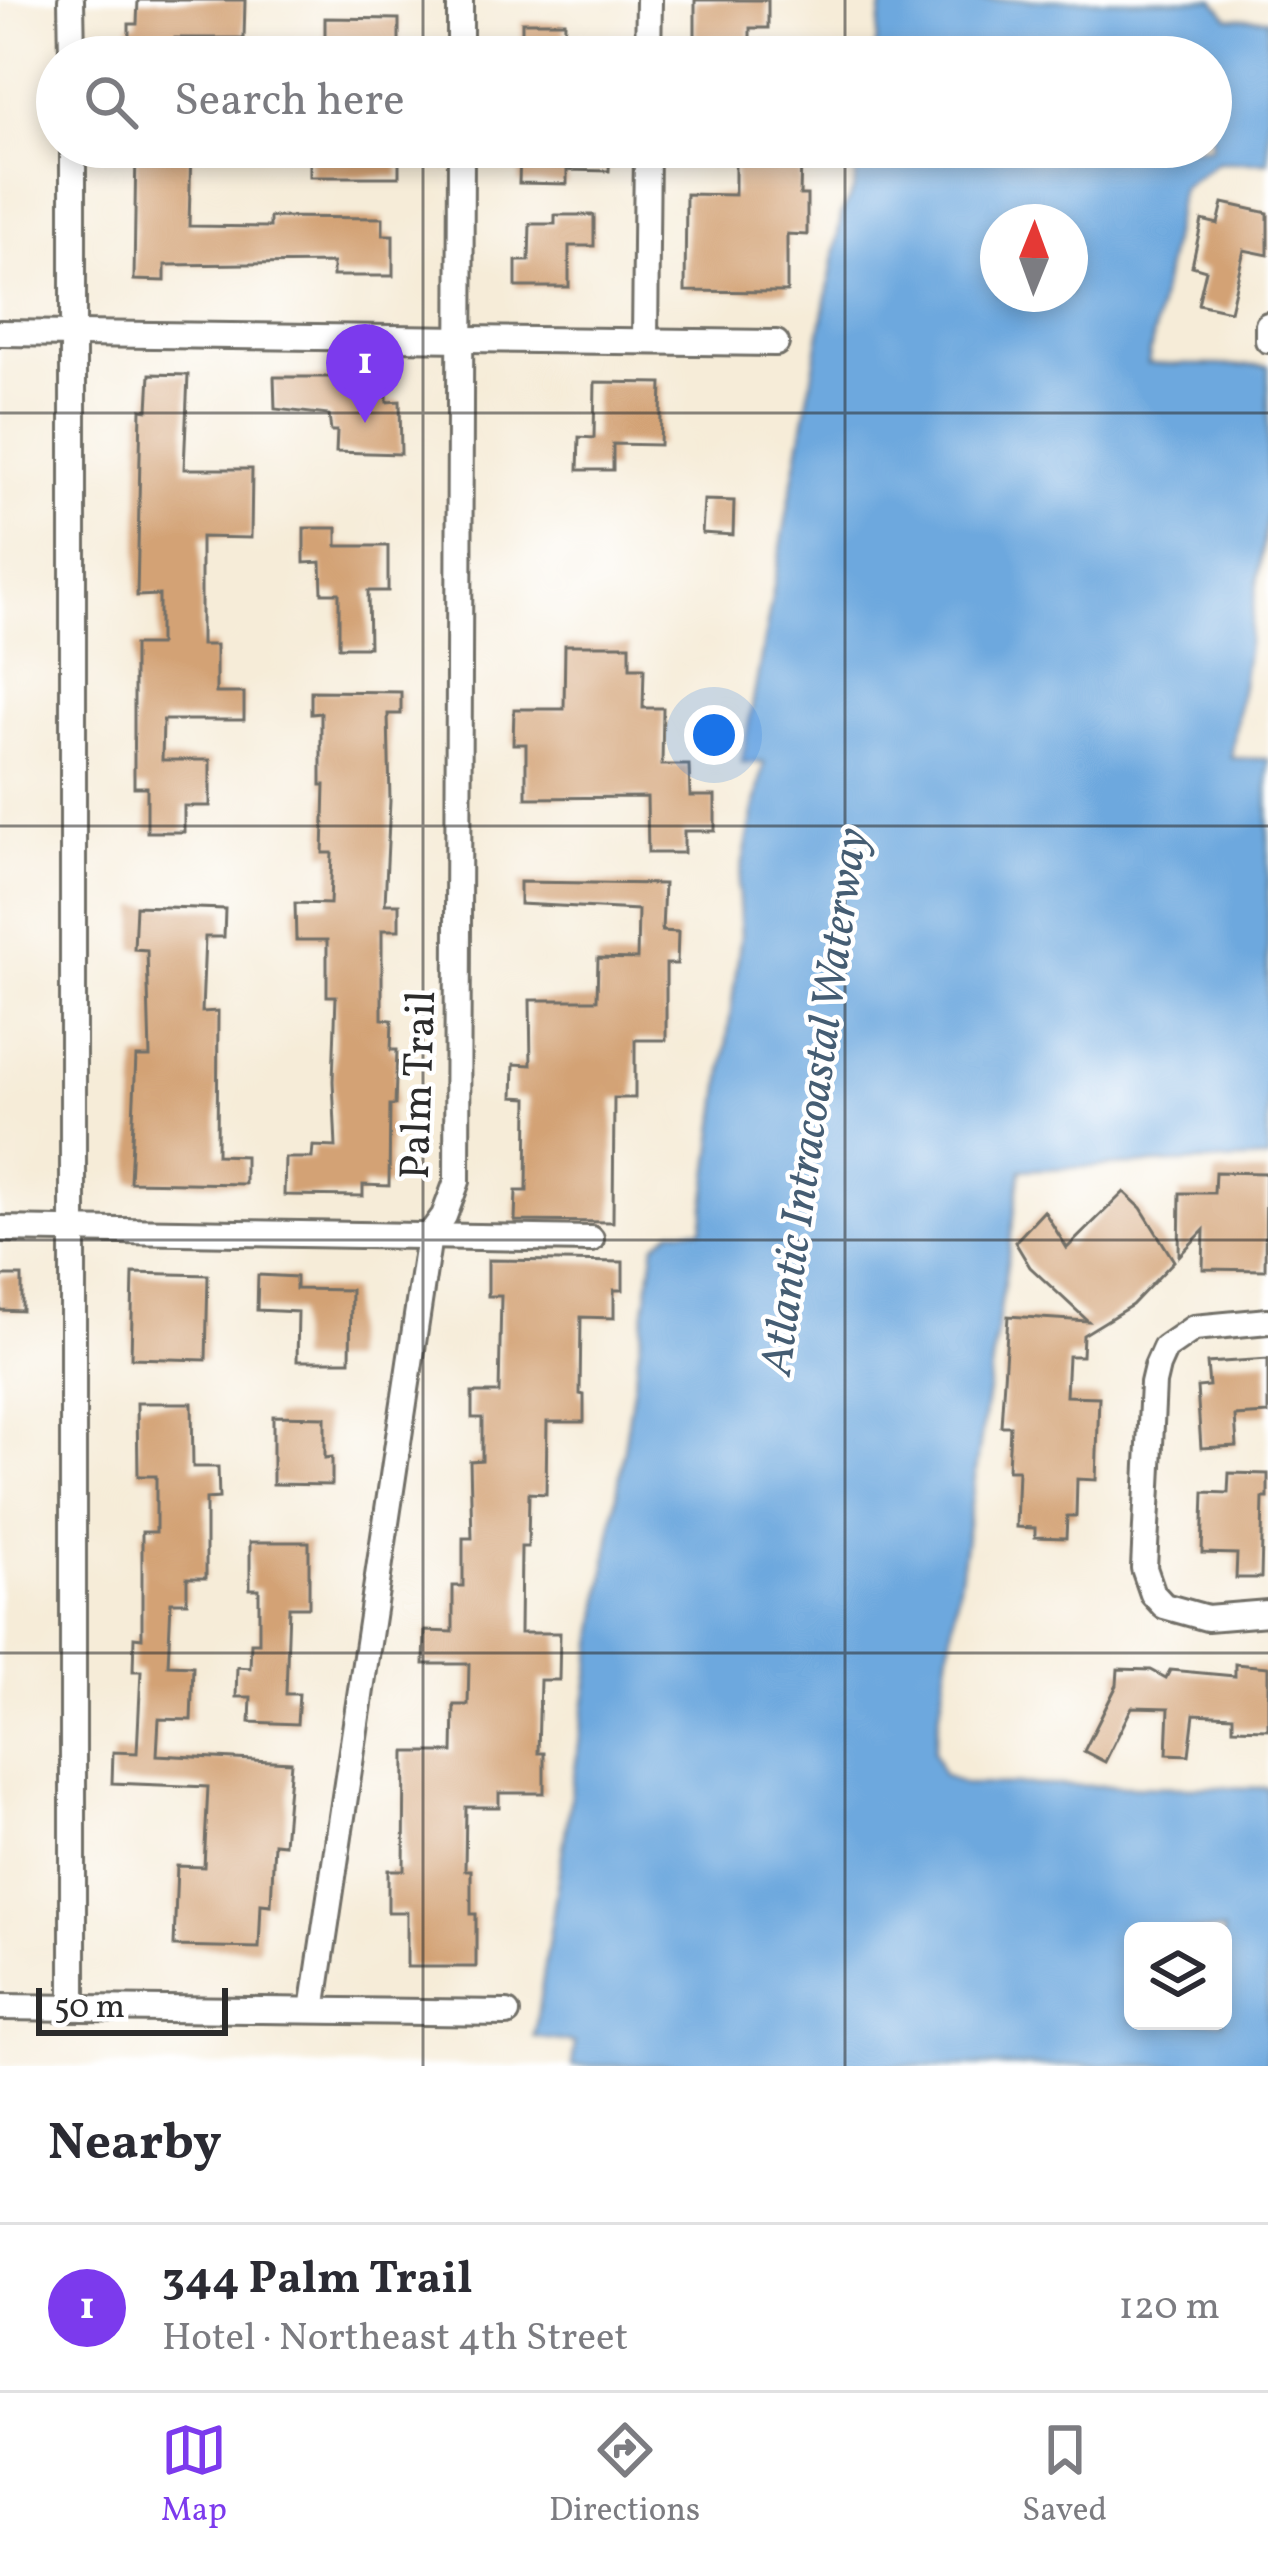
<!DOCTYPE html>
<meta charset="utf-8">
<style>
:root{--surface:#fff;--page:#f7f7f7;--text:#2b2b33;--muted:#7c7c81;--line:#e1e1e2;--accent:#7c3aed}
body{margin:0;font-family:Vollkorn,serif;background:var(--page);color:var(--text)}
.controls{position:absolute;right:36px;bottom:36px;display:grid;overflow:hidden;border-radius:18px;box-shadow:0 6px 18px #0003}
.controls button{width:108px;height:108px;display:grid;place-items:center;padding:0;border:0;border-bottom:3px solid var(--line);background:var(--surface);color:var(--text);font:60px sans-serif}
.compass{position:absolute;left:980px;top:204px;width:108px;height:108px;border-radius:50%;background:var(--surface);box-shadow:0 6px 18px #0003;rotate:1deg}
.scale{position:absolute;left:36px;bottom:30px;width:192px;box-sizing:border-box;padding-left:12px;border:6px solid #2b2b2b;border-top:0;font-size:33px;line-height:42px;white-space:nowrap;color:#2b2b2b;-webkit-text-stroke:9px #fff;paint-order:stroke}
.you{position:absolute;left:714px;top:735px;width:42px;height:42px;margin:-30px;border:9px solid #fff;border-radius:50%;background:#1a73e8;box-shadow:0 0 0 18px #1a73e833}
.badge{display:grid;place-items:center;width:78px;height:78px;border-radius:50%;background:var(--accent);color:#fff;font-size:39px;font-weight:700}
.pin{position:absolute;translate:-50% -99px;filter:drop-shadow(0 3px 6px #0008)}
.pin::after{content:'';position:absolute;top:63px;width:42px;height:36px;background:inherit;clip-path:polygon(0 0,100% 0,50% 100%)}
.list{margin:0;padding:0;list-style:none}
h2{display:flex;justify-content:space-between;align-items:center;height:156px;margin:0;padding:0 48px;font-size:51px}
h2 small{font-size:39px;font-weight:400;color:var(--muted)}
.list li{display:grid;grid-template-columns:78px 1fr auto;gap:36px;align-items:center;box-sizing:border-box;height:168px;padding:0 48px;border-top:3px solid var(--line)}
.list b{display:block;font-size:45px;white-space:nowrap}
.list p{margin:0;font-size:39px;white-space:nowrap;color:var(--muted)}
.list em{font-size:39px;font-style:normal;color:var(--muted)}
.icon{flex:none;width:66px;height:66px;fill:none;stroke:currentColor;stroke-width:2;stroke-linecap:round;stroke-linejoin:round}
.map{position:relative;flex:none;width:1268px;height:2066px;overflow:hidden}
.search{position:absolute;background:var(--surface);box-shadow:0 6px 18px #0003;left:36px;right:36px;top:36px;height:132px;display:flex;align-items:center;gap:30px;box-sizing:border-box;padding:0 42px;border-radius:66px;color:var(--muted);font-size:45px}
.sheet{height:324px;background:var(--surface)}
nav{display:flex;justify-content:space-around;align-items:center;box-sizing:border-box;height:168px;border-top:3px solid var(--line);background:var(--surface);font-size:33px;color:var(--muted)}
nav a{display:grid;justify-items:center;gap:6px}
nav .on{color:var(--accent)}
.map>svg:first-child{display:block}
.water{fill:#6da8de;stroke:#4c6a84;stroke-width:3;fill-rule:evenodd}
.building{fill:#d3a275}
.lines{fill:none;stroke-linecap:round;stroke-linejoin:round}
.street-casing{stroke:#726f68;stroke-width:30}
.street{stroke:#fff;stroke-width:24}
.grid{fill:none;stroke:#2b2b2b;stroke-width:3;stroke-opacity:0.55}
.labels{text-anchor:middle;stroke-width:9;stroke-linejoin:round;paint-order:stroke}
.street-label{font-size:42px;fill:#2b2b2b;stroke:#fff}
.water-label{font-size:45px;font-style:italic;fill:#455d73;stroke:#fff}
</style>
<div class="map">
<svg width="1268" height="2066" viewBox="0 0 1268 2066">
<rect width="100%" height="100%" fill="#fff"/>
<filter id="ink" filterUnits="userSpaceOnUse"><feTurbulence type="fractalNoise" baseFrequency=".00833" numOctaves="2"/><feDisplacementMap in="SourceGraphic" scale="24" xChannelSelector="R" yChannelSelector="G"/><feConvolveMatrix kernelMatrix="1 2 1 2 8 2 1 2 1" color-interpolation-filters="sRGB"/></filter>
<filter id="wash" filterUnits="userSpaceOnUse"><feTurbulence type="fractalNoise" baseFrequency=".004" numOctaves="4" result="noise"/><feDisplacementMap in="SourceGraphic" scale="48" xChannelSelector="R" yChannelSelector="G"/><feGaussianBlur stdDeviation="2.7" result="paint"/><feColorMatrix in="noise" values="0 0 0 0 0 0 0 0 0 0 0 0 0 0 0 0 0 1.4 0 .05"/><feComposite in="paint" operator="in"/></filter>
<g filter="url(#wash)">
<rect width="100%" height="100%" fill="#f6ecd8"/>
<path class="water" d="M883,0H1214L1229,18L1268,19V162H1217L1181,188L1148,364L1268,366V512L1231,758L1268,759V1159L1021,1170L934,1751L943,1775L964,1784L1268,1788V2066H572L575,2043L534,2037L655,1245L672,1230L702,1229L741,935L738,886L764,763L742,762L842,212L854,189L860,147H1211V57H874ZM998,222H1070V294H998ZM1133,1931H1223V2021H1133Z"/>
<g id="blocks">
<g class="building">
<polygon points="138,0 245,0 244,38 175,38 175,57 129,57 129,24 137,24"/>
<polygon points="695,0 768,0 768,28 750,28 750,48 695,48"/>
<polygon points="325,18 399,19 399,57 325,57"/>
<polygon points="522,22 565,22 564,57 522,57"/>
<polygon points="136,147 191,147 189,226 270,227 270,217 383,218 383,235 393,235 393,276 333,276 333,263 165,265 165,281 134,280"/>
<rect x="310" y="147" width="89" height="30"/>
<polygon points="538,147 610,147 609,171 567,170 567,184 519,183 520,154 538,154"/>
<polygon points="735,147 790,147 790,157 801,157 800,195 807,195 807,235 787,234 787,292 685,291 686,194 735,195"/>
<polygon points="1223,203 1268,213 1268,255 1244,250 1230,311 1198,304 1206,270 1192,266 1202,220 1218,224"/>
<polygon points="555,215 594,215 594,246 569,246 569,287 516,287 516,261 529,261 530,224 555,224"/>
<polygon points="150,374 188,375 184,469 252,469 251,538 201,537 201,645 216,645 216,693 244,693 244,720 163,720 162,760 210,760 210,806 184,806 184,832 147,832 147,787 134,787 134,645 159,645 159,595 137,596 141,409 148,410"/>
<polygon points="274,377 387,377 387,402 400,401 401,454 336,452 337,431 331,431 329,415 275,409"/>
<polygon points="595,382 662,383 660,445 613,444 613,470 578,470 579,437 594,438"/>
<polygon points="704,500 734,501 733,535 702,533"/>
<polygon points="304,528 337,528 337,546 388,546 388,591 368,591 369,647 339,647 339,593 322,593 321,562 304,563"/>
<polygon points="565,645 630,645 630,668 644,668 643,708 663,708 662,765 689,765 690,796 715,796 715,831 684,831 684,853 648,853 647,797 526,798 526,744 513,744 514,709 564,709"/>
<polygon points="311,691 401,692 401,714 388,714 390,801 385,904 399,904 399,930 382,930 382,1019 392,1020 391,1050 397,1050 395,1105 390,1105 389,1186 363,1185 363,1196 284,1195 285,1158 312,1158 313,1146 336,1147 333,1081 336,996 327,996 327,940 296,940 295,903 330,904 332,853 323,853 325,785 321,785 321,713 311,714"/>
<polygon points="520,882 664,884 662,931 678,932 677,964 666,964 666,1040 635,1040 635,1098 614,1098 613,1222 515,1221 516,1191 527,1191 528,1098 513,1097 514,1064 531,1065 530,1000 597,1000 598,958 637,959 638,910 520,904"/>
<polygon points="136,906 225,909 224,937 205,937 202,1012 218,1011 217,1155 245,1156 245,1184 130,1182 136,1057 150,1057 147,950 134,949"/>
<polygon points="1215,1172 1266,1173 1265,1270 1203,1269 1204,1230 1179,1256 1180,1193 1214,1193"/>
<polygon points="1124,1192 1141,1208 1174,1261 1132,1305 1083,1335 1082,1356 1068,1356 1066,1396 1099,1397 1096,1480 1077,1479 1076,1516 1067,1516 1066,1538 1035,1537 1035,1528 1016,1527 1018,1470 1008,1470 1010,1426 1001,1426 1008,1316 1088,1321 1030,1267 1015,1242 1044,1211 1067,1248"/>
<polygon points="488,1260 623,1262 623,1290 614,1290 614,1318 581,1317 580,1394 584,1395 584,1422 547,1422 546,1494 529,1493 528,1547 521,1547 520,1633 560,1633 559,1680 540,1680 538,1753 544,1753 544,1793 499,1793 499,1807 466,1807 465,1870 471,1870 471,1914 476,1914 476,1967 407,1967 407,1912 388,1912 388,1870 404,1870 405,1752 453,1752 454,1705 468,1705 469,1664 424,1664 425,1631 453,1632 453,1586 463,1586 463,1538 472,1538 470,1461 482,1460 482,1418 472,1418 472,1393 499,1393 501,1296 488,1296"/>
<polygon points="133,1273 208,1275 206,1360 131,1358"/>
<polygon points="258,1275 296,1277 296,1289 351,1290 350,1361 297,1361 298,1312 257,1310"/>
<polygon points="0,1276 22,1276 22,1311 0,1310"/>
<polygon points="1268,1359 1268,1414 1235,1416 1237,1446 1201,1448 1197,1387 1209,1386 1207,1363"/>
<polygon points="137,1403 192,1403 193,1467 218,1467 219,1498 206,1499 206,1578 187,1578 187,1602 171,1602 168,1665 193,1666 191,1720 159,1719 157,1755 291,1762 284,1844 274,1843 271,1905 261,1904 259,1948 174,1946 177,1866 204,1867 208,1787 112,1783 113,1752 137,1753 141,1671 133,1671 134,1637 142,1638 142,1532 156,1532 156,1476 138,1476"/>
<polygon points="273,1416 325,1417 325,1458 332,1457 332,1485 273,1484"/>
<polygon points="1229,1473 1268,1474 1268,1498 1263,1498 1261,1578 1236,1578 1237,1554 1202,1553 1204,1492 1228,1493"/>
<polygon points="250,1542 309,1542 309,1607 289,1607 286,1694 299,1694 297,1724 250,1722 251,1697 236,1697 237,1667 250,1668 251,1643 259,1643 259,1589 250,1589"/>
<polygon points="1235,1664 1268,1667 1268,1729 1233,1728 1233,1716 1194,1714 1189,1755 1167,1754 1169,1708 1132,1707 1105,1762 1084,1751 1117,1685 1118,1669 1151,1670 1166,1678 1170,1670 1235,1676"/>
</g>
</g>
</g>
<g filter="url(#ink)">
<use href="#blocks" fill-opacity="0" stroke="#726f68" stroke-width="3"/>
<g class="lines">
<g class="street-casing">
<g id="street">
<polyline points="71,0 72,57"/>
<polyline points="460,0 460,57"/>
<polyline points="648,57 649,0"/>
<polyline points="1268,325 1268,340"/>
<polyline points="0,333 776,343"/>
<polyline points="645,340 647,147"/>
<polyline points="0,1229 591,1239"/>
<polyline points="1268,1321 1194,1328 1165,1348 1157,1366 1153,1383 1144,1568 1153,1594 1164,1606 1207,1618 1268,1613"/>
<polyline points="0,2007 507,2013"/>
<polyline points="73,2008 73,147"/>
<polyline points="313,2010 429,1236 444,1216 457,1181 461,147"/>
</g>
</g>
<use href="#street" class="street"/>
</g>
</g>
<path class="grid" d="M423,0V57M845,0V57M423,147V2066M845,147V2066M0,413H1268M0,826H1268M0,1240H1268M0,1653H1268"/>
<g class="labels">
<g class="street-label">
<text transform="translate(416 1085) rotate(-88)" y="15">Palm Trail</text>
</g>
<g class="water-label">
<text transform="translate(812 1101) rotate(-82)" y="16">Atlantic Intracoastal Waterway</text>
</g>
</g>
</svg>
<div class="controls">
<button><svg class="icon" aria-label="layers" viewBox="0 0 24 24"><path d="M12 4l9 5-9 5-9-5zM3 14l9 5 9-5"/></svg></button>
</div>
<svg class="compass" viewBox="-18 -18 36 36"><path d="M0-13l5 13h-10z" fill="#e53935"/><path d="M0 13l5-13h-10z" fill="#7c7c81"/></svg>
<div class="scale">50 m</div>
<div class="you"></div>
<div class="pin badge" style="left:365px;top:423px">1</div>
<div class="search"><svg class="icon" aria-label="search" viewBox="0 0 24 24"><circle cx="10" cy="10" r="6"/><path d="M15 15l6 6"/></svg>Search here</div>
</div>
<section class="sheet">
<h2>Nearby<small></small></h2>
<ul class="list">
<li><span class="badge">1</span><div><b>344 Palm Trail</b><p>Hotel · Northeast 4th Street</p></div><em>120 m</em></li>
</ul>
</section>
<nav>
<a class="on"><svg class="icon" aria-label="map" viewBox="0 0 24 24"><path d="M3 6l6-2 6 2 6-2v14l-6 2-6-2-6 2zM9 4v14M15 6v14"/></svg>Map</a>
<a><svg class="icon" aria-label="directions" viewBox="0 0 24 24"><path d="M12 3l9 9-9 9-9-9zM9 14v-3h6M13 9l2 2-2 2"/></svg>Directions</a>
<a><svg class="icon" aria-label="saved" viewBox="0 0 24 24"><path d="M7 4h10v16l-5-4-5 4z"/></svg>Saved</a>
</nav>
